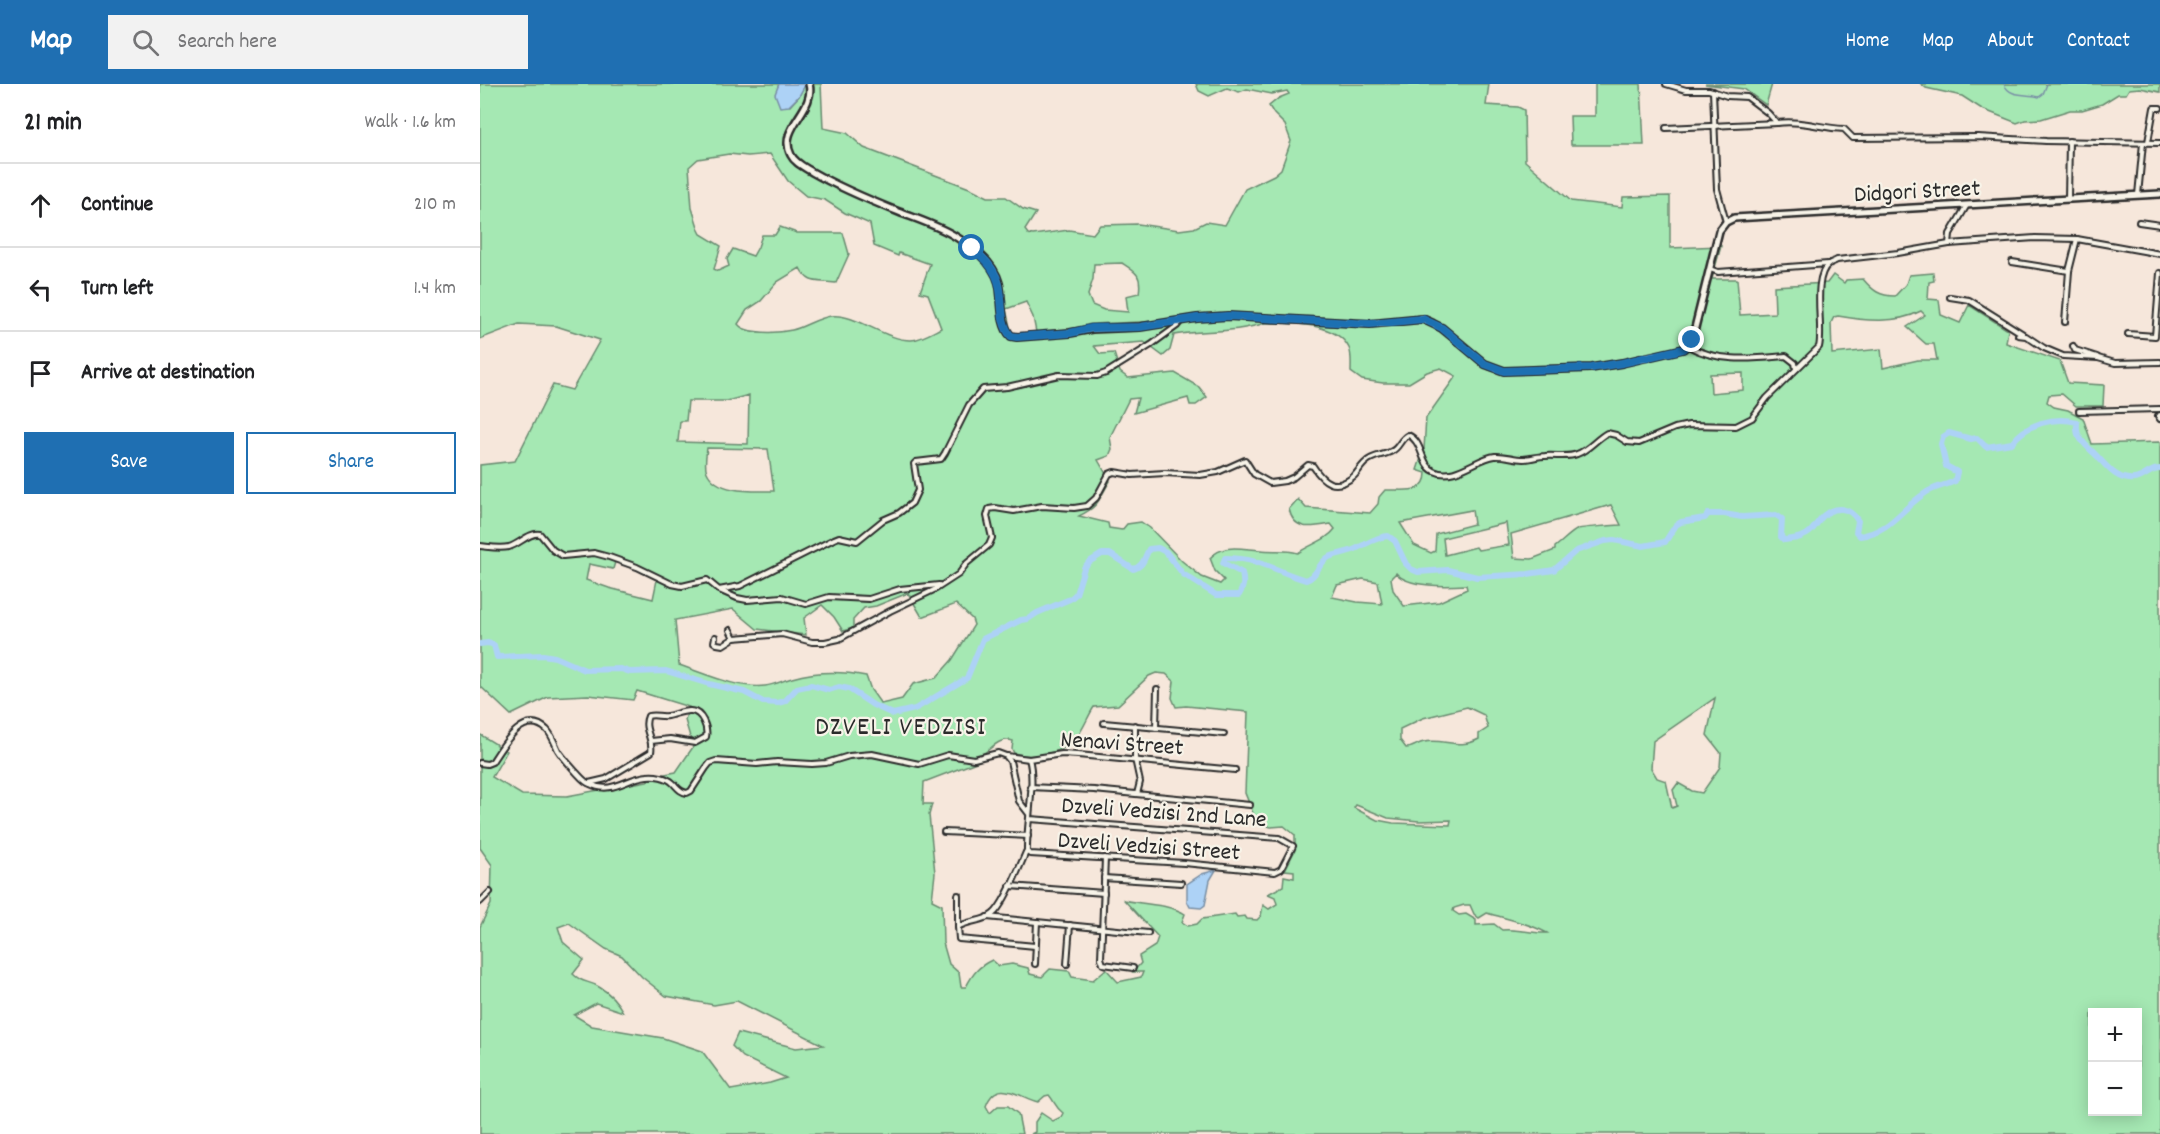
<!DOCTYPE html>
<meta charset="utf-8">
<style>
:root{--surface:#fff;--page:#f2f2f2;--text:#202124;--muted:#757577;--line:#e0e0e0;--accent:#1f6fb2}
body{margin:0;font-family:Dekko,sans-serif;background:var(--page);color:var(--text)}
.controls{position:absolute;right:18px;bottom:18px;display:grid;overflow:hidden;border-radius:0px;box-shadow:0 3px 15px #0003}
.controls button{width:54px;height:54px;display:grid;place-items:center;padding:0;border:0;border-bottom:2px solid var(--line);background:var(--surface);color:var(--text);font:30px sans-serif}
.stop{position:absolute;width:18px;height:18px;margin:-14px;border:4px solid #1f6fb2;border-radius:50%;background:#fff}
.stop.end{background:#1f6fb2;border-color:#fff;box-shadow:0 2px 6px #0008}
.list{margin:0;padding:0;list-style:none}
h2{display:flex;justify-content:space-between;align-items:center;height:78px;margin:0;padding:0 24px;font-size:26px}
h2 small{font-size:20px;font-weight:400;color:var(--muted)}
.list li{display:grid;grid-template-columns:39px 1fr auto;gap:18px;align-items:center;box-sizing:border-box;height:84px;padding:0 24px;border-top:2px solid var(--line)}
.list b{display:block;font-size:22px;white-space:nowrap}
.list em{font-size:20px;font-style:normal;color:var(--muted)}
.actions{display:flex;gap:12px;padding:18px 24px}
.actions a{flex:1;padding:14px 0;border:2px solid var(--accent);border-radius:0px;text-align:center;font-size:21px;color:var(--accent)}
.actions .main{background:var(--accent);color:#fff}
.icon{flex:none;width:33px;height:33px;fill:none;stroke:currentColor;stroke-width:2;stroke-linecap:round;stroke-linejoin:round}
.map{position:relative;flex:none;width:1680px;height:1050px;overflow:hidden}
header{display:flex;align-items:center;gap:36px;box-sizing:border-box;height:84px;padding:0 30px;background:var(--accent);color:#fff}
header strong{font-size:28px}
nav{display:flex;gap:33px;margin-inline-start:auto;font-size:21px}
.search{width:420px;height:54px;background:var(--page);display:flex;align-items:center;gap:15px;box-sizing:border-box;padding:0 21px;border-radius:0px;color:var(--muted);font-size:22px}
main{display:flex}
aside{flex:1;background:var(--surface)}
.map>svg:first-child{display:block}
.green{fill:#a5e8b3;stroke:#688a6f;stroke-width:1.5;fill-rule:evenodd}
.water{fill:#add2f6;stroke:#798fa5;stroke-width:1.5}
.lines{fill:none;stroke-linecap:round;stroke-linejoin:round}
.stream{stroke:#798fa5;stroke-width:1.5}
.river{stroke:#add2f6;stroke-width:6}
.street-casing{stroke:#2b2b2b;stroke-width:8}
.secondary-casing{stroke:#2b2b2b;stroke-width:10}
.street{stroke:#f7f3e8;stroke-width:4}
.secondary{stroke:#f7f3e8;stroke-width:5}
.route{stroke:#1f6fb2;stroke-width:8}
.labels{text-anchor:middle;stroke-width:4.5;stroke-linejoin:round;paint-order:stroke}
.street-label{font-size:24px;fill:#2b2b2b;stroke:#f7f3e8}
.neighbourhood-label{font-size:26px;letter-spacing:1.5px;fill:#2b2b2b;stroke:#f7f3e8}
</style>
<header>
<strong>Map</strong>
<div class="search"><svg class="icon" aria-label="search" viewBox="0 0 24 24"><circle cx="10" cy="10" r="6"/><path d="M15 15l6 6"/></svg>Search here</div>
<nav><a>Home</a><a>Map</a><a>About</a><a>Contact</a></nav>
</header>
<main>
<aside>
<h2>21 min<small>Walk · 1.6 km</small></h2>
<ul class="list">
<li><svg class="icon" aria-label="ahead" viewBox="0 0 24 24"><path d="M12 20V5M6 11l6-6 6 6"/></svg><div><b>Continue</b></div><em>210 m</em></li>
<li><svg class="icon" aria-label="left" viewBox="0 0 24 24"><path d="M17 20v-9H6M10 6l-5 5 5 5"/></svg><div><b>Turn left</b></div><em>1.4 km</em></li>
<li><svg class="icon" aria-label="arrive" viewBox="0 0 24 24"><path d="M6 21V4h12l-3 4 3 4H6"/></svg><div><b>Arrive at destination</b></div></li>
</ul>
<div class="actions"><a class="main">Save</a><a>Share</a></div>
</aside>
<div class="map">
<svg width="1680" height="1050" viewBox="0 0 1680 1050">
<rect width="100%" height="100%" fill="#f6e7db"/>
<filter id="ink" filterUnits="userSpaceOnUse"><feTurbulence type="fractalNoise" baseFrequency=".0167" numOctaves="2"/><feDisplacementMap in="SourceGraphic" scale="12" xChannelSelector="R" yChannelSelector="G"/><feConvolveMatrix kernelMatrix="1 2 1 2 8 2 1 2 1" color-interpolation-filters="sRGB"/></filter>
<g filter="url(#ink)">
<g class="green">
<path d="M0,0H299L296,10L310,22L319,12L325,0H341L343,44L367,49L384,64L492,105L508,113H526L543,125L556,129L545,146L548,150L553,151L589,146L613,150L620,141L658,140L699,146L714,144L726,138L745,141L765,105L794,91L801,85L811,57L805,41L794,30L789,22L799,14L809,10L807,7L792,10L767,5L759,8L747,4L729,12L719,7L716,0H1009L1006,21L1038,23L1044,26L1045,77L1091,117L1142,123L1143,113L1190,112V164L1241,162L1232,195H1257L1260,231L1295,229L1294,202L1347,199L1353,191L1364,199L1366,196L1383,195C1393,207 1400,212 1415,212L1426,200L1429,191L1453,189L1454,197L1449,198L1448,215L1459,216L1461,231L1480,239L1489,221L1528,246L1526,259L1580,277L1588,299L1624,301L1623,322H1596L1582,310L1569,311L1567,318L1574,323L1588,326L1603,334L1612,360L1680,358V1050H551L555,1048V1038L561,1029L573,1037L581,1033L583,1029C575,1023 575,1018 569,1011L565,1012L558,1018C540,1014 517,992 506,1022L510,1029L518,1022H528L538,1030L542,1050H0V843L11,820L12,781L0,764V653L1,651L27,667L12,693L42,711L87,712L167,697L185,690L196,688L213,663L205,636L209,623L157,607L153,616L108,611L68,613L31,631L0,602V381L35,377L73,301L92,306L120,256L76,242L39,240L0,255ZM249,70L268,72L290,70L308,97L326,112L345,116L365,129L390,140L394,162L418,172L419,169L450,180L440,208L448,210L461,244C453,248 440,256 431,256C404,256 376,229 351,232C337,234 325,243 312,246C299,249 266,251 258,240L267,226L281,217L297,198L320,184C329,202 338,196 356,199L369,170L363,149H317L300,143L295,151H282L278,163L273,172L253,165L247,175L249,182L238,187L234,185L241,162L221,150L219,146L212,124L209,83L218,75ZM642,179C656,188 662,191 659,209L646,212L648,228L624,226L612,221L608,211L613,195L614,180ZM546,218L553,233L556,248L591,245L611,240L685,237L707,232L748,229L889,237L943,231L954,235L1007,277L1022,283V289L1009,286L1001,281L957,246L943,237L889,244L748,235L715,237L661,246L614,247L596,251L540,255L531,248L526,225ZM1441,227L1445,231L1427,243L1446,260H1454L1457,276H1438L1403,284L1401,265L1352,270L1351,239L1354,233L1358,232C1385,237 1416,240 1441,227ZM785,239C810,239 856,238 869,264C872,270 871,281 871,288L882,296L903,299H929L947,288L961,284L976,292L946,334L944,365L937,386L946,389C946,412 921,405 905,406L899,413L898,420L890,429L826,424L818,415L809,425C814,448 832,443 851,440L855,445C846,457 830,460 818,469C803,465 795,468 780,466C762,465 743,459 730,474L735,487L744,496L740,500L722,493L702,477L670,444L661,438L647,440L642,446L629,444L628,439L599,432C620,422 618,416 630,397L618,376L629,372L632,365L630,353L649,315L658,314L654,329L708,314L710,321H716L727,313L719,303L695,289L648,294L640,288L634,269L620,270L614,262L664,258L683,272L690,266L694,251C724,246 755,249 785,239ZM1263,289V306L1231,309L1230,290ZM269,311L268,360L198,358L200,337H206L208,317H247ZM227,364L288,365L294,407C274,407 237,410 227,388C224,382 226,371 227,364ZM1131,421L1141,441C1136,441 1100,444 1098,445C1090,449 1082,458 1075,463V466L1052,475L1034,474L1031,450ZM992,426L994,440L956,450L955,467L951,469L934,461L920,439ZM1026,439L1029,461L998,466L996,463L965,471L963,454ZM135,478L156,485L177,496L173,515L129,504L106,496L109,480L133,485ZM916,489C928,504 968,502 986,501L987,505L959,518L924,522L913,506L911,494ZM883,495L898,498L902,520L877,518L852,513L857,501ZM428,509L442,533L476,520L492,535L494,541L472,576L456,594L433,600L422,615L401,620L391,606L386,592C361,587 337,587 312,594C304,596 295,601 285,602C257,605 226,590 199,581L195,536L253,525L277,545L326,551L324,534L342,521L354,533L363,547L373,544V536L384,524L396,522ZM676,589L686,590L694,597L692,614L696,623L706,622L768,628L765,709L777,739L791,743L804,742L815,751V766L805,786L814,787V794L804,792L803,802L788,810L795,813L797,820L789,825L783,821L781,832L777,836L767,835L765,832L757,833L755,830L722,835L717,840L708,842L702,838L705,830C690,820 663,821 644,816L678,853L675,862L659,872L661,879L653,888H663L661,893L638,898L626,885L613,896L592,893L589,887L570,885L562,893L550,890L548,884L532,880L519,882L512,876C499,882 493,889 486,903H481L479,889L469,880L463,859L462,821L452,816L455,789L449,731L452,720H443L444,698L499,677L498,672C510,668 518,652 533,657L532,665L534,669C551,675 586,669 597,653C604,644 608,632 614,623L638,621L669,592ZM1235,614L1227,651L1241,669L1240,683L1222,709L1212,707L1198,699L1193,706L1197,722L1192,724L1186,697L1177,694L1171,684L1173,657ZM987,623L1004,631L1008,644L999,650V655C979,666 964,654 944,658C937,659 934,664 926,664L920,656V645L943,634ZM876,721L908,734L939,737L971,736L970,741L913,739L897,736L874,724ZM984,821H990L994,830L999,834L1007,829C1027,835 1049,839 1067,849C1051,850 1037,844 1022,846L1014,840L996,841V836L986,830L979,831L973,827L974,824ZM89,839L126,865L142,872L162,893L186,912L234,921L257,917L343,961L316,964L258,949L252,962L263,973L306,994L290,999L251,1006L222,967L183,954L112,942L94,931L116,919L143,928C137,917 130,909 119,903C108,896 103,900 93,890L104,876L83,858L78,843ZM1612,928H1658V1028H1612Z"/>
<polygon points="1115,0 1161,0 1164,61 1091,61 1090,32 1115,32"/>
<polygon points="1225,0 1292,0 1286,21 1264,5"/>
<polygon points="1441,0 1680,0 1680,8 1660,4 1649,5 1646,10 1638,10 1622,20 1602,26 1590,26 1561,35 1545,36 1537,39 1502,25 1482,12 1446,4"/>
</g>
<g class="water">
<polygon points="299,0 325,0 325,1 319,12 309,22 300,23 295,10"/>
<polygon points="736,786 730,796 725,821 721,824 710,823 707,817 707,800 722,790"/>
</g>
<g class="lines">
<path class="stream" d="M1524,0C1530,14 1545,9 1559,13L1563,10L1567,0"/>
<path class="river" d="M0,560L8,559L14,561L17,573L63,571L75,573L105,586L141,585L150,588L186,587L229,600L264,608L283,618L298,619L305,617L317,604L331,601L349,606L359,603L369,605L393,621L413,630L435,625L487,594L503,555L541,536L548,535L557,529L590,515L596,510L604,484L609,478L622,470H630L653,485C664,482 664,474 669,465L678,464L686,468L703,490L736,511H759C764,503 764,498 762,489L743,479L745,474C782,474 794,487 826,496C837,493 838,479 849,473C856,470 865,469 873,466C885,461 895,453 908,452L915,457L926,480L931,485L938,488L968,486L997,493L1048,490L1074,486L1096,467L1125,457L1134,456L1163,462L1185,458L1196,441L1201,438L1225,434L1228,430H1244L1262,433L1296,431L1302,435L1301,453L1304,456C1313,455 1324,454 1331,447C1335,443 1338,437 1343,432C1355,421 1370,423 1378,437L1376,448L1380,452C1411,447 1420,426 1444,410C1453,403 1465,402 1475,397L1477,388L1466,382L1461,360L1463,353L1469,349L1491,355L1497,354L1506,363L1532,359C1546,340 1574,332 1597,338C1597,344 1596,348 1599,352C1603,360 1609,364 1615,370C1626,381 1636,397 1654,395C1665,394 1669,385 1680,385"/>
<g class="street-casing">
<g id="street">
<path d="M1186,0L1206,6H1229L1247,12L1267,13L1288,29L1297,39C1323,36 1339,44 1364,45L1373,54L1498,53L1566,57L1680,59"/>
<polyline points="1233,7 1237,105 1246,138"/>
<polyline points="1186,44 1297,39"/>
<polyline points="1668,58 1674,24 1680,24"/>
<polyline points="1658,111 1663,59"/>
<polyline points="1588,115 1589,57"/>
<polyline points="1659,138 1680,141"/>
<polyline points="1469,160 1470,150 1487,121"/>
<polyline points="1532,178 1589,187"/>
<polyline points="1230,185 1238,188 1348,180"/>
<polyline points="1470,213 1489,216 1543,250"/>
<polyline points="1585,238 1589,187 1597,155"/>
<polyline points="1648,250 1675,252 1680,189"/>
<polyline points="1538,251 1546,252 1564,264 1583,272 1618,274 1635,279 1680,278"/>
<path d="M1208,262C1239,279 1271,275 1306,272L1315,279L1316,285"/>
<polyline points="1593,262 1595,266 1617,273"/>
<polyline points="1599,327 1680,325"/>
<polyline points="1680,331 1678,332 1680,335"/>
<path d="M0,462C10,463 19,465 29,463C40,460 49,448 60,450L73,466L83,472L114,469L129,473L157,483L192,500L202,502L227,496L239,506L257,514L267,516L302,513L326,520L349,513L389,515L420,505L459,501"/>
<polyline points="239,506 260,502 354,455 359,453 377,457 403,436 419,429 432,419 438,406 434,380 436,378 461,375 465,369 489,321 503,305 527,303 579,291 617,292 626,289 671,261 697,242 701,237"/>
<path d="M250,546L254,554L302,550L332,558H345L359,555L410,527L456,505L479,490L486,480L509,461L512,454L507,432L509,425L515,424L534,427L562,422L594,424L607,422L616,414L629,390L634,388L652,391L685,389L720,391L738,388L765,376L774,390L790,399L805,397L814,393L828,381L833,382C843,398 855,408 874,392C878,388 881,382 886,378C893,371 903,372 912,367C919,364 920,355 928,351C943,357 940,380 954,387C974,397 997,374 1015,372C1025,371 1033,375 1043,375C1050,375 1058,372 1065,372C1076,371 1088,374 1097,370C1109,366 1116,355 1127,349L1136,351L1147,358L1159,359L1195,344L1209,341L1256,342L1272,334L1287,314L1339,263C1344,244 1331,193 1349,180C1351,178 1354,178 1357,176L1418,169L1469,160L1555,154L1597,155L1680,170"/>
<polyline points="235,553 234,558 237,560 243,561 254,554"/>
<polyline points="624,639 744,650"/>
<polyline points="655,641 655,675 660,698 657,710"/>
<polyline points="676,644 677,605"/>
<polyline points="527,672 549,675 582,670 598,671 755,686"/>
<path d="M549,675C556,697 546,743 547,768L550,770L704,779L795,788L801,785L813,762L799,754L550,735"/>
<path d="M0,679L7,680L12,678C23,661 44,624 67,646C72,651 75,660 78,666C83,674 90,681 96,688C100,692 104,698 110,700C132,711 146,694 167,692C175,691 187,693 193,699C198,704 200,708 207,709L211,707L226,684L230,679L236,677L277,680L297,678L332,680L346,679L369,672L392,670L439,680L468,671L494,675L518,669L526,672L530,677L539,717L549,730"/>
<path d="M109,699L126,695L171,668C174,655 162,645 168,632C175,630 180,633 187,632C194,631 203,626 211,627C222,628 228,644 226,653L215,659L190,655L171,657"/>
<polyline points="550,703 614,706 770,721"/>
<polyline points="464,748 548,752"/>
<path d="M546,768C540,782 524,822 513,830C503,838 489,836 478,843L479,855L555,862"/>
<polyline points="625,774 621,874 623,880 653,884"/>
<polyline points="624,794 701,799"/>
<polyline points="530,802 624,809"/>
<polyline points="478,811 478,843"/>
<polyline points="0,818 10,808"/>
<polyline points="507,833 668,849"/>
<polyline points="555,880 557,838"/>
<polyline points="587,880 590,841"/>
</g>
</g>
<g class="secondary-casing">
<path id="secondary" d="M329,0C336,26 297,44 311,71C315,79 324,83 332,88C360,104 389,116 419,128C437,135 456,141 473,151C491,162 513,177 519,199C523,215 519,240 531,252L537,253L590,249L612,245L660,243L717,234L748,232L890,240L943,235L962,244L1005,280L1024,287L1111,284L1142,279L1203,265L1212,256L1239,147L1246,138L1254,134L1680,110"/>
</g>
<use href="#street" class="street"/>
<use href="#secondary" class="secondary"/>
</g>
</g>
<g class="lines" filter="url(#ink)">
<path class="route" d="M492,164C503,174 513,182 518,197C524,213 518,238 531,252L537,253L590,249L612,244L660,243L717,234L748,232L890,240L943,235L962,244L1005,280L1024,287L1111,284L1142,279L1203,265L1212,256"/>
</g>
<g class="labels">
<g class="street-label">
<text transform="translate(1437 106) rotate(-3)" y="8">Didgori Street</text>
<text transform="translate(642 658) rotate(4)" y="8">Nenavi Street</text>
<text transform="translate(684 727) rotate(4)" y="8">Dzveli Vedzisi 2nd Lane</text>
<text transform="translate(669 761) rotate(4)" y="8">Dzveli Vedzisi Street</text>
</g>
<g class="neighbourhood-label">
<text x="421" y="650">DZVELI VEDZISI</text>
</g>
</g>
</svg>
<div class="controls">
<button>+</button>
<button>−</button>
</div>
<div class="stop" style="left:492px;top:164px"></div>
<div class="stop end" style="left:1212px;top:256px"></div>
</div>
</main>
